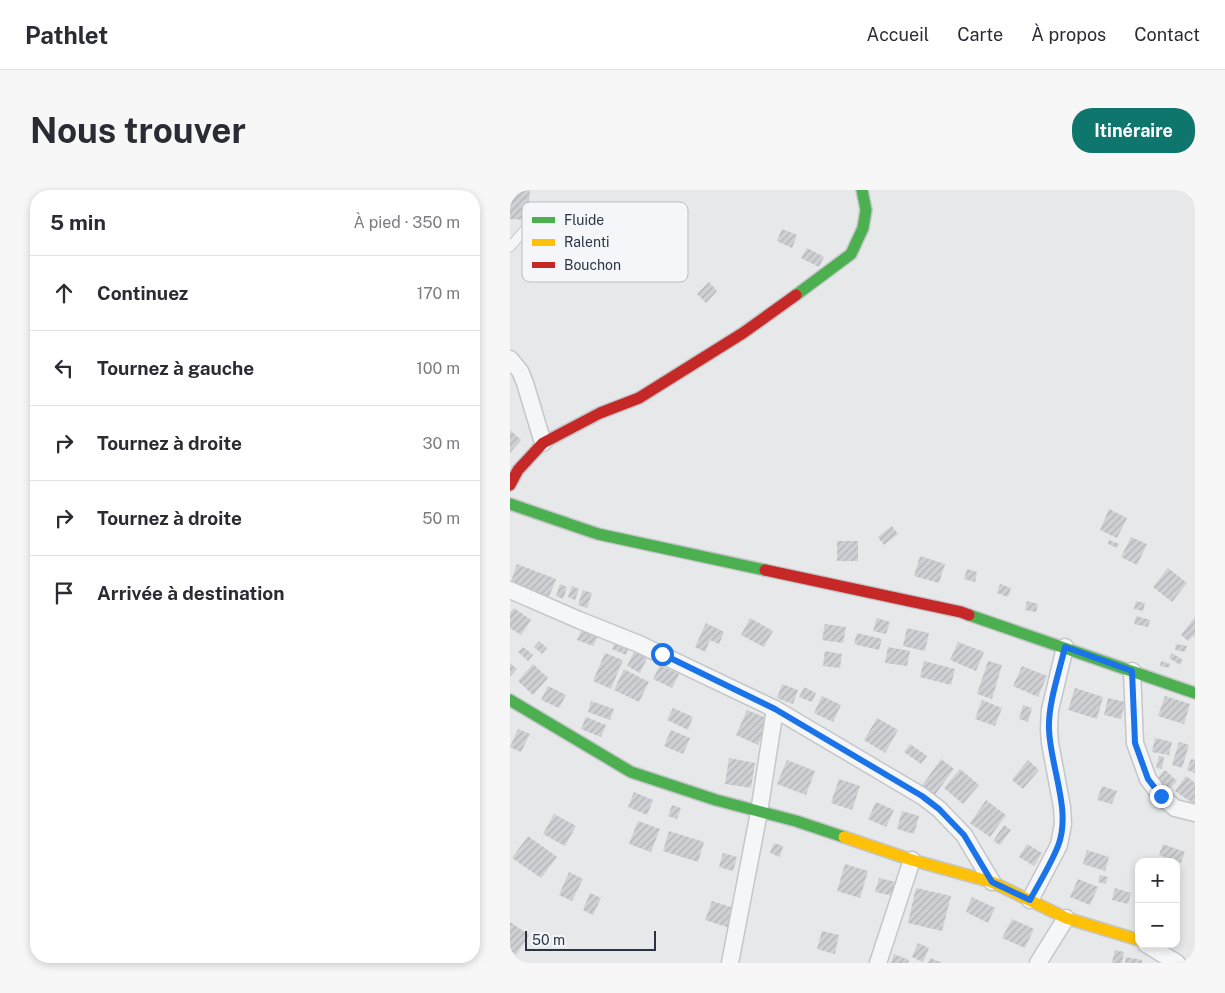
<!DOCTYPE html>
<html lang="fr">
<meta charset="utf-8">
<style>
:root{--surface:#fff;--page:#f7f7f7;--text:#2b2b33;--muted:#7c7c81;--line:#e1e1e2;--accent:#0f766e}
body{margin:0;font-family:"Public Sans",sans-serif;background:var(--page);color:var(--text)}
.controls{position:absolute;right:15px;bottom:15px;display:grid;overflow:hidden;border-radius:10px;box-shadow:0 2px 8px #0003}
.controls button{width:45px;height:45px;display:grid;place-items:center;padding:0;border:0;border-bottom:1px solid var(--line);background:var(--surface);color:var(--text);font:25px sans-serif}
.scale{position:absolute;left:15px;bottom:12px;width:131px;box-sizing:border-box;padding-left:5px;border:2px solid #2b3445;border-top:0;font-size:14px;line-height:18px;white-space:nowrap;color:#2b3445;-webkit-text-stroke:4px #f4f6f9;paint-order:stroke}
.stop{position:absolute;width:15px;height:15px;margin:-11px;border:4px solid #1a73e8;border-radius:50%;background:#fff}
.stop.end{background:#1a73e8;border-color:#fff;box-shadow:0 1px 5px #0008}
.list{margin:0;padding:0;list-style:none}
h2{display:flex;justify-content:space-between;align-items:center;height:65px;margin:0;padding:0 20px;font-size:21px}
h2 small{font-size:16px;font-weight:400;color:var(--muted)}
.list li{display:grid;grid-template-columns:32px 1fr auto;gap:15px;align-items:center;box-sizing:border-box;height:75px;padding:0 20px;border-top:1px solid var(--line)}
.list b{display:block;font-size:19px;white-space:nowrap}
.list em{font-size:16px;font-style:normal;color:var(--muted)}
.icon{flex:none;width:28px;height:28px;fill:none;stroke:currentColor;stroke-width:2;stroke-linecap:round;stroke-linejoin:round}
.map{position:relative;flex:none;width:685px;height:773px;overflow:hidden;border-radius:20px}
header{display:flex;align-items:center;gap:30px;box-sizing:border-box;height:70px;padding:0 25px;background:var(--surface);border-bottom:1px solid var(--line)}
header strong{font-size:24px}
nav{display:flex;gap:28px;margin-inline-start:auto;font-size:18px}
.intro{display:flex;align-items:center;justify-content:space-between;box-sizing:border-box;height:120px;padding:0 30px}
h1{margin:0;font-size:35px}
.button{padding:12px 22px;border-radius:20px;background:var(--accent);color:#fff;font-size:18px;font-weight:700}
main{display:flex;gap:30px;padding:0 30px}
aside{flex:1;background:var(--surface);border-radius:20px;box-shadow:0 2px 8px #0003}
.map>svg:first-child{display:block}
.building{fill:url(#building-hatch)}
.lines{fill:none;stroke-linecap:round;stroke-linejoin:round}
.lane-casing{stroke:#c4c6c8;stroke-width:11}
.street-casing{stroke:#c4c6c8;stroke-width:19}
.fast-casing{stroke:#c4c6c8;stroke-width:14}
.slow-casing{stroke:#c4c6c8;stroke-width:14}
.jam-casing{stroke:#c4c6c8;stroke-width:14}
.lane{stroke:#f5f6f7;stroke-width:9}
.street{stroke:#f5f6f7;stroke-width:16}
.fast{stroke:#4caf50;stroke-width:11}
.slow{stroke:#ffc107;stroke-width:11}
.jam{stroke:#c62828;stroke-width:11}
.route{stroke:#1a73e8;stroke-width:6}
.key{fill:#f4f6f9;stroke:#b8bcc3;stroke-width:1}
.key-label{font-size:14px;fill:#2b3445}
</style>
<header>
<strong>Pathlet</strong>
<nav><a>Accueil</a><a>Carte</a><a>À propos</a><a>Contact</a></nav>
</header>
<div class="intro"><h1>Nous trouver</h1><a class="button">Itinéraire</a></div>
<main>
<aside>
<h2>5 min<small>À pied · 350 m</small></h2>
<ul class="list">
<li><svg class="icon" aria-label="ahead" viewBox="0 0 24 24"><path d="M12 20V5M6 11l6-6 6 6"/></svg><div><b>Continuez</b></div><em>170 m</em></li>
<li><svg class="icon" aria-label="left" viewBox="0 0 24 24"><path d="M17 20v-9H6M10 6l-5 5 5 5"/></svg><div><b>Tournez à gauche</b></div><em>100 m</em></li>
<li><svg class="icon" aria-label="right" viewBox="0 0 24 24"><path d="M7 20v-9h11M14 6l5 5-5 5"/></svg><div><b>Tournez à droite</b></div><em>30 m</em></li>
<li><svg class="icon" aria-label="right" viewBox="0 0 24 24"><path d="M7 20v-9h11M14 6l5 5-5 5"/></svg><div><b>Tournez à droite</b></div><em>50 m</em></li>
<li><svg class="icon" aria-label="arrive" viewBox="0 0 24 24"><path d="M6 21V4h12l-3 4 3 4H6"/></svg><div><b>Arrivée à destination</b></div></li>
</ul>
</aside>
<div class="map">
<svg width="685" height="773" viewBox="0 0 685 773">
<defs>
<pattern id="building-hatch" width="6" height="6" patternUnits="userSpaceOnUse" patternTransform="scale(1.25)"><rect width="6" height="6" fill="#ced0d3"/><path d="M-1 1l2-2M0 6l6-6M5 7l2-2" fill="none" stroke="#b1b3b6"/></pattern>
</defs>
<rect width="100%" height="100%" fill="#e6e8ea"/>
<g class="building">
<polygon points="0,0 20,0 17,30 0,29"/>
<polygon points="272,39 287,45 282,58 267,51"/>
<polygon points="297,58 314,67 309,77 291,68"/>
<polygon points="199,92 207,101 196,113 187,104"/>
<polygon points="0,240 11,250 0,263"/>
<polygon points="599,319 617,328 607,348 590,340"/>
<polygon points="382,336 388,344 374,355 368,347"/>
<polygon points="621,347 637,354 627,375 611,367"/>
<polygon points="599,350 609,354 607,358 598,354"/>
<rect x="327" y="351" width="21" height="20"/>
<polygon points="410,366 435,374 429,393 404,386"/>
<polygon points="7,374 46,389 39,407 1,392"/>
<polygon points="658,378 677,393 662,412 643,397"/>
<polygon points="457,379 467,382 465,392 454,389"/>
<polygon points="50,394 57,397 53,409 46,406"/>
<polygon points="490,394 501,398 498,407 487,403"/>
<polygon points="62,396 69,399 65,410 58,407"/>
<polygon points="73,400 82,403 77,418 68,415"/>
<polygon points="517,411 528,414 526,422 515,420"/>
<polygon points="626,411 635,413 633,421 624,419"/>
<polygon points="4,418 21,430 11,445 0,438 0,423"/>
<polygon points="626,426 640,430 638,437 624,434"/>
<polygon points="685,427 685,447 683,446 678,451 671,445"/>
<polygon points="240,428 263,441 254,457 231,445"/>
<polygon points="367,428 380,432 376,444 363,441"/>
<polygon points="196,433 214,442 209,454 200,450 195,462 185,457"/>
<polygon points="315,434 336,437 333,453 312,450"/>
<polygon points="397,438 419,443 415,461 393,456"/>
<polygon points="72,439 88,446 83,456 67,450"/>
<polygon points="347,443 372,449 369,460 344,454"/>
<polygon points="29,451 37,458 32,464 24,457"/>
<polygon points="106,451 119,457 116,465 102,459"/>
<polygon points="448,452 474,462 466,481 440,470"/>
<polygon points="666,454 677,456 675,462 665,460"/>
<polygon points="13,457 23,465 18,471 8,462"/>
<polygon points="378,457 400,461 397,476 375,473"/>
<polygon points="125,460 138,466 130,483 117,476"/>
<polygon points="315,461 332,464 330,478 313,476"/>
<polygon points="95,463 113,470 101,499 83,491"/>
<polygon points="662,463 673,470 670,475 659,468"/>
<polygon points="414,471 445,479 441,495 410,487"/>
<polygon points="478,471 492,475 482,509 467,504"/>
<polygon points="651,471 660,474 659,478 650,476"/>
<polygon points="0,473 7,479 0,487"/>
<polygon points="23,474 38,488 23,505 8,491"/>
<polygon points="150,475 169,484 162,498 143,489"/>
<polygon points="512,476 537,486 528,507 503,496"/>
<polygon points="114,479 139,492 129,512 104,500"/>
<polygon points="272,494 288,500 283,514 267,508"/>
<polygon points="38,496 56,505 49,518 31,510"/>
<polygon points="294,497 306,503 302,512 289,507"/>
<polygon points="565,498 593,507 587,529 558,520"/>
<polygon points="312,506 331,515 323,532 304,523"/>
<polygon points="655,506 680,514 674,534 648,526"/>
<polygon points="598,508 615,512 611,529 594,525"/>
<polygon points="472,510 492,518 485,536 465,529"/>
<polygon points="81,511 104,519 100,530 78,522"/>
<polygon points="513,515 522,518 518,532 509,529"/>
<polygon points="163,518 183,527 178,540 157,530"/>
<polygon points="237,520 259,529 248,555 226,545"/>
<polygon points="76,527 96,535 91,547 71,539"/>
<polygon points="367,528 388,540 375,563 354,550"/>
<polygon points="8,539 20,544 11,562 0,557"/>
<polygon points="161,540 180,548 173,564 154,556"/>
<polygon points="645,548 662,552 659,565 642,562"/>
<polygon points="669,552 679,555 672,578 662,575"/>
<polygon points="400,554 417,566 411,574 394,562"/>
<polygon points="649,566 654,567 652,579 646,578"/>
<polygon points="219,568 245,573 241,598 215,594"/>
<polygon points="431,569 444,579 424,606 411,597"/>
<polygon points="681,569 685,570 685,583 677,580"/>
<polygon points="277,570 305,581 296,605 267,594"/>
<polygon points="518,570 529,580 513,599 502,590"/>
<polygon points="450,579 469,595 453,614 434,598"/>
<polygon points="655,580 667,591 657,601 646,590"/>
<polygon points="676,586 685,593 685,612 684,614 665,601"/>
<polygon points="329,589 350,596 342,620 321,613"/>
<polygon points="592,596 607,601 602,614 587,610"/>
<polygon points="124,602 143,610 137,625 118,617"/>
<polygon points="476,610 496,625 480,647 460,633"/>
<polygon points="366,612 384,620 376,637 358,629"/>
<polygon points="162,615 171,618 167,629 158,626"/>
<polygon points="392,621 409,626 404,644 387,639"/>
<polygon points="44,624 66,636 55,656 33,644"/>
<polygon points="128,631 150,639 141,662 119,654"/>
<polygon points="494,635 501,640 490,655 483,651"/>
<polygon points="159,641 194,652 188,672 153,661"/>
<polygon points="18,646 47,667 31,688 2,668"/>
<polygon points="264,653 273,656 270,667 260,663"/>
<polygon points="517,654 532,663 524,676 509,667"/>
<polygon points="653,654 675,662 671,673 649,665"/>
<polygon points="577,660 599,667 595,681 573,674"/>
<polygon points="213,663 227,667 223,681 209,677"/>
<polygon points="335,674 358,681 350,708 327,701"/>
<polygon points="59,682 73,689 62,711 49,705"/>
<polygon points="590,685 598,687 596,694 588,692"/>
<polygon points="369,688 386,692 383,706 365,702"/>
<polygon points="568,689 588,697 580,715 560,707"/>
<polygon points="406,698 441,706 432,741 398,733"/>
<polygon points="605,698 621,703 618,714 602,710"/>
<polygon points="80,703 91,708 83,725 73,720"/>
<polygon points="462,707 485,718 478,733 456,722"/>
<polygon points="202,711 227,719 220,738 195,730"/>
<polygon points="502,729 524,739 515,758 492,748"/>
<polygon points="0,732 19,745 6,765 0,760"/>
<polygon points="312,741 329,745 325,764 307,759"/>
<polygon points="408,753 419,758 413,772 402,767"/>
<polygon points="605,760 614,762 612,773 602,773"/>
<polygon points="384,764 399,770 398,773 381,773"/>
<polygon points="616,767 632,770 632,773 615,773"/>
<polygon points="420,768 433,773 418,773"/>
</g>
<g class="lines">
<g class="lane-casing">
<polyline id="lane" points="0,57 31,21"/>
</g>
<g class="street-casing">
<g id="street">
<polyline points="0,169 10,181 15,193 33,253"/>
<polyline points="0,400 69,430 129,454 265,519 412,606 429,619 454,645 482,692"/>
<polyline points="622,481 625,553 638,589 651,606 665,618 685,623"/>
<polyline points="520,710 549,655 553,634 552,617 540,553 539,539 540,520 555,457"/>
<polyline points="636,754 667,773"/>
<polyline points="220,773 249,622 265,519"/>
<polyline points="368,773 402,670"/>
<polyline points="528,773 556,728"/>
</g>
</g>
<g class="fast-casing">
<g id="fast">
<polyline points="286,105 341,64 353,38 356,20 352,0"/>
<polyline points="0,314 88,344 255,380"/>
<polyline points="459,425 685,503"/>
<polyline points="0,510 121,582 206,610 286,631 334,647"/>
</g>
</g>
<g class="slow-casing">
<polyline id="slow" points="334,647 402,670 482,692 556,728 629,750"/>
</g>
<g class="jam-casing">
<g id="jam">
<polyline points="0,295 8,280 33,253 90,223 129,208 233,143 286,105"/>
<polyline points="255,380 451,422 459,425"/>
</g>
</g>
<use href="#lane" class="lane"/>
<use href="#street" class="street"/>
<use href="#fast" class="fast"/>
<use href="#slow" class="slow"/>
<use href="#jam" class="jam"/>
</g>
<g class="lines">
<path class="route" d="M152,464L265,519L412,606L429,619L454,645L482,692L520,710C529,693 541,674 548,656C562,621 540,576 539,539C538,514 549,483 555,457L622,481L625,553L638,589L651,606"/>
</g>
<rect x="12" y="12" width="166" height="80" rx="8" class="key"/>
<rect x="22" y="27" width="23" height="6" fill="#4caf50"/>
<rect x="22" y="49" width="23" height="7" fill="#ffc107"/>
<rect x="22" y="72" width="23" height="6" fill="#c62828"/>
<g class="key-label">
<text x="54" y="35">Fluide</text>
<text x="54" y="57">Ralenti</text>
<text x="54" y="80">Bouchon</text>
</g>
</svg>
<div class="controls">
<button>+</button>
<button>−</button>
</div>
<div class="scale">50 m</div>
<div class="stop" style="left:152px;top:464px"></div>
<div class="stop end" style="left:651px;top:606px"></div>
</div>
</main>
